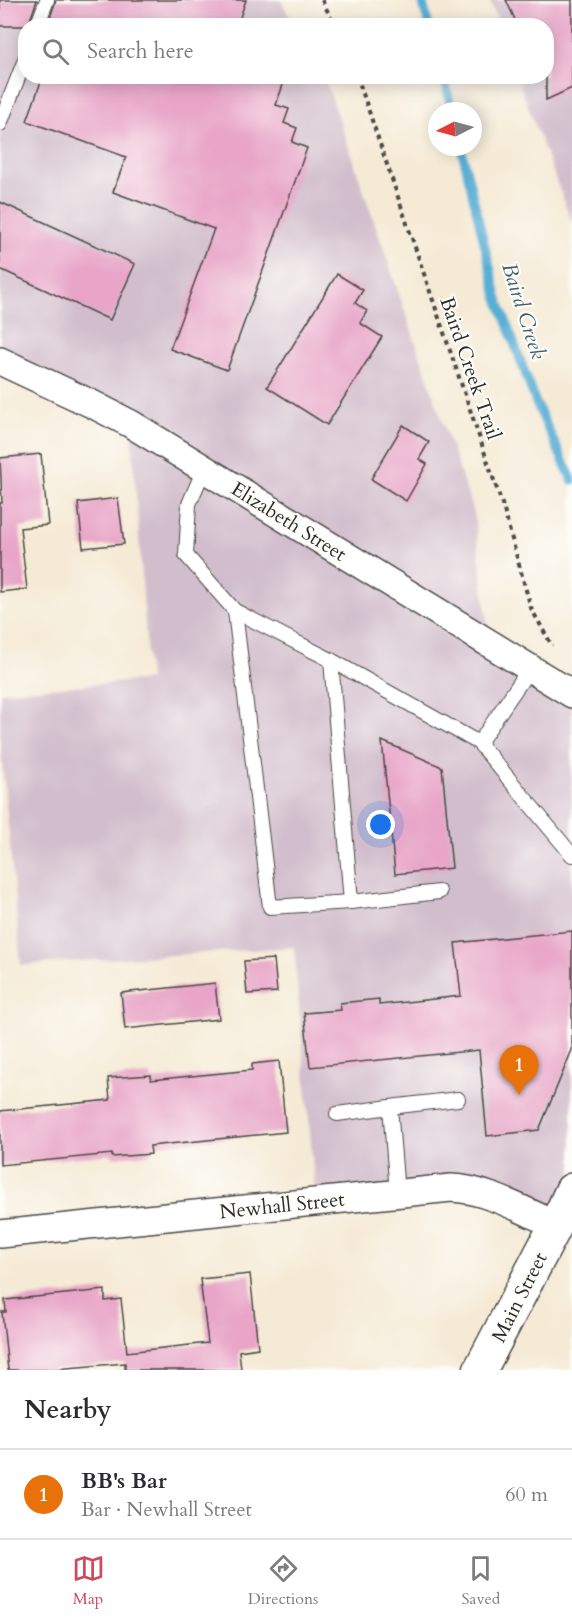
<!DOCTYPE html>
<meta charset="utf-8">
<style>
:root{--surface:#fff;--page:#f2f2f3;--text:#2b2b33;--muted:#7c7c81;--line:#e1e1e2;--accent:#d1495b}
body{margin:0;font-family:Cardo,serif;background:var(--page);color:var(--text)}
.compass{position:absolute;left:428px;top:102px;width:54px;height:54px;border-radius:50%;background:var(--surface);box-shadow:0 3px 15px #0003;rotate:264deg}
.you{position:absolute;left:381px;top:825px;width:21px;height:21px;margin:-15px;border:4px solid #fff;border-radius:50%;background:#1a73e8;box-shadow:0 0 0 9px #1a73e833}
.badge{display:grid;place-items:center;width:39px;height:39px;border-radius:50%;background:var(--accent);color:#fff;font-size:20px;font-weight:700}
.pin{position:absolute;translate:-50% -50px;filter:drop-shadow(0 2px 3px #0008)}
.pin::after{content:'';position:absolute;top:32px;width:21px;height:18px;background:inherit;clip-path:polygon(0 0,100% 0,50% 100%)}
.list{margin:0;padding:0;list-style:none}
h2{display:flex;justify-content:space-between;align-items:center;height:78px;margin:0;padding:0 24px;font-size:26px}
h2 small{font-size:20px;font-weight:400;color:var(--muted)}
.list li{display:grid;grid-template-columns:39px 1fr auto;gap:18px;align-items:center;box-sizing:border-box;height:90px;padding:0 24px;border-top:2px solid var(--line)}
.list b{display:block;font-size:22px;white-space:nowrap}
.list p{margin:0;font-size:20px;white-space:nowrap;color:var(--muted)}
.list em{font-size:20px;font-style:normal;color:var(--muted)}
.icon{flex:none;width:33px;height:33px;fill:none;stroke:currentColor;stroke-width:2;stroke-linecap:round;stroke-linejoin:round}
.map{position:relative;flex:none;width:572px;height:1370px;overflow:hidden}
.search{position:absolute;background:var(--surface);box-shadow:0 3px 15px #0003;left:18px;right:18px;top:18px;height:66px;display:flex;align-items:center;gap:15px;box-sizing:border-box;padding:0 21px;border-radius:24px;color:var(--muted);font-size:22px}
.sheet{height:168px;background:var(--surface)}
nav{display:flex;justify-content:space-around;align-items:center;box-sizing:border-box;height:84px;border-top:2px solid var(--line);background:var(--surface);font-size:16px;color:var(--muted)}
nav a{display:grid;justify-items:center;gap:3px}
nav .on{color:var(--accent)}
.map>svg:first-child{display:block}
.industrial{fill:#d1bdcc}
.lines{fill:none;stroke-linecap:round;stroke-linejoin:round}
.stream{stroke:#59afd5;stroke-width:9}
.building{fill:#e8a5c8}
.service-casing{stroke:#494844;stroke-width:16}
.minor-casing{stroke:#494844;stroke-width:30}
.primary-casing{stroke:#494844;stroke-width:36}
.path{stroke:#494844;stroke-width:4;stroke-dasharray:4.5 4.5;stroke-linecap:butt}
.service{stroke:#fff;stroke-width:14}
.minor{stroke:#fff;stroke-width:27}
.primary{stroke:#fff;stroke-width:33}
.labels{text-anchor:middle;stroke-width:4.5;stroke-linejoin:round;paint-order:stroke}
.street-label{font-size:20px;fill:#2b2b2b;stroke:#fdfcf7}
.water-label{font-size:21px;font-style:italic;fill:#3d606f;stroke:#fdfcf7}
</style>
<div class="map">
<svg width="572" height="1370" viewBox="0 0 572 1370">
<rect width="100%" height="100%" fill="#fdfcf7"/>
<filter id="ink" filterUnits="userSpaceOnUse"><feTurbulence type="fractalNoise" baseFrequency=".0167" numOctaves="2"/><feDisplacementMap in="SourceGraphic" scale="12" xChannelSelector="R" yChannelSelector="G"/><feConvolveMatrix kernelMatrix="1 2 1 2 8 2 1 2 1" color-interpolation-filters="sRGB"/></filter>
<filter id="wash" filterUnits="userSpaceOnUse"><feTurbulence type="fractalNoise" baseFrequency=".008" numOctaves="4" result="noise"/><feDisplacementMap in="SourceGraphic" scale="24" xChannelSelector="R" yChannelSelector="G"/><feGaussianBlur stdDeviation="1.35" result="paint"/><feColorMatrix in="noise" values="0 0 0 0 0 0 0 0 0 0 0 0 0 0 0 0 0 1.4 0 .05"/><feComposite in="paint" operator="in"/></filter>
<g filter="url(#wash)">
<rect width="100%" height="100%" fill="#f5ead5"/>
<g class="industrial">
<polygon points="0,0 281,0 294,25 26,26 26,76 322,76 329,90 474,513 490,644 572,694 572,1190 556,1225 486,1194 316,1202 294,947 21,965 0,738 0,692 149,680 131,424 0,361"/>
<polygon points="490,0 572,0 572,223 517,77 546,76 546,26 499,25"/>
</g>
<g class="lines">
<g class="stream">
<polyline points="422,0 429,26"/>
<polyline points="444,76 452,111"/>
<polyline points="461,147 497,296 536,403 572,480"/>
</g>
</g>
<g id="blocks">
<g class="building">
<polygon points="0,0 37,0 28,26 0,26"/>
<polygon points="56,0 246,0 237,26 47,26"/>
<polygon points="506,0 572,0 572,88 546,100 546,26 518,26"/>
<polygon points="43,76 286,76 276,105 289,109 284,123 297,128 292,142 307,148 227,370 170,349 214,229 113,192 126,157 27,121"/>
<polygon points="0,202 135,264 110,320 0,269"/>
<polygon points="337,274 363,290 355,303 367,311 360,323 382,337 327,425 267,387"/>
<polygon points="403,425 429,442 419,459 427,464 406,501 371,479"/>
<polygon points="41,454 48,525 20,528 27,589 0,592 0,503 2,503 0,458"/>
<polygon points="118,498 124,544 83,548 78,503"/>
<polygon points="382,741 442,767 452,868 395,874"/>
<polygon points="572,931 572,1050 539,1130 487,1136 479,1050 310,1067 304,1013 341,1010 340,1003 379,999 379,1005 461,996 455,943"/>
<polygon points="274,959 277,992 247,994 244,961"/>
<polygon points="215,983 219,1019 125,1029 121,993"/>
<polygon points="279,1061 286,1132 150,1146 151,1154 112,1157 112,1154 0,1165 0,1111 110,1100 108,1078 151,1075 151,1080 252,1070 252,1064"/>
<polygon points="250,1274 258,1348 239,1351 241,1370 125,1370 125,1363 43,1370 8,1370 2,1312 6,1312 5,1300 105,1290 105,1301 121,1299 127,1352 208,1343 200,1279"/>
</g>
</g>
</g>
<g filter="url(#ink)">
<use href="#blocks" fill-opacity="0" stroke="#494844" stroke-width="1.5"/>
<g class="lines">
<g class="service-casing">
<g id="service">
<polyline points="37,26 47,0"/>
<polyline points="0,124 26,57"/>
<polyline points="204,469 189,504 186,555 235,611 331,660 479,743 572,855"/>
<polyline points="235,611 270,907 351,902 439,892"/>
<polyline points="331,660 351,902"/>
<polyline points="479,743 530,668"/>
<polyline points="337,1114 390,1107"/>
<polyline points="397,1193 390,1107 458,1099"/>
</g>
</g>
<g class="minor-casing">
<g id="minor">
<polyline points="0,361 94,405 131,424 572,694"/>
<path d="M0,1234L451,1188C486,1189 524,1211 556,1225"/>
</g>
</g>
<g class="primary-casing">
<polyline id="primary" points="480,1370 556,1225 572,1190"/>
</g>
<g class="path">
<polyline points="322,0 335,26"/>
<polyline points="357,76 503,507 531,608 551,644 553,645"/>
</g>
<use href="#service" class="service"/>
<use href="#minor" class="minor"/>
<use href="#primary" class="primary"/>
</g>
</g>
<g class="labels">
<g class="street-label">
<text transform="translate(471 368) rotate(71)" y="7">Baird Creek Trail</text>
<text transform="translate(289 521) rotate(32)" y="7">Elizabeth Street</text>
<text transform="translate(282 1205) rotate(-6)" y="7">Newhall Street</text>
<text transform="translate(519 1297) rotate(-63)" y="7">Main Street</text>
</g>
<g class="water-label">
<text transform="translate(524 311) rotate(72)" y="7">Baird Creek</text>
</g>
</g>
</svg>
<svg class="compass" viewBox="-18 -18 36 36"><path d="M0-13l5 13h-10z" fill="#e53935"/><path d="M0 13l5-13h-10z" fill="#7c7c81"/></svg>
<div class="you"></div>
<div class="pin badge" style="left:519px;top:1095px;background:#e8710a">1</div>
<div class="search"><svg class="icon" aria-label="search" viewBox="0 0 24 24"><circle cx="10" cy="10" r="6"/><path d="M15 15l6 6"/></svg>Search here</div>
</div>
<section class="sheet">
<h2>Nearby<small></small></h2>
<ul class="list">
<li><span class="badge" style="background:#e8710a">1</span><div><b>BB's Bar</b><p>Bar · Newhall Street</p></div><em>60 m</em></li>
</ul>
</section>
<nav>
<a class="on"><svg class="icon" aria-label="map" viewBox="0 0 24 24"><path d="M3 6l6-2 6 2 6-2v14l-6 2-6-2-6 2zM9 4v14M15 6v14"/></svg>Map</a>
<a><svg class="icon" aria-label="directions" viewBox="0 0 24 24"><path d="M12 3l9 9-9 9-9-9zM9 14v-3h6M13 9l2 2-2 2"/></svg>Directions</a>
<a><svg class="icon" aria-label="saved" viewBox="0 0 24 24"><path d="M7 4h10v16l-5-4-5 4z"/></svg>Saved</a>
</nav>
